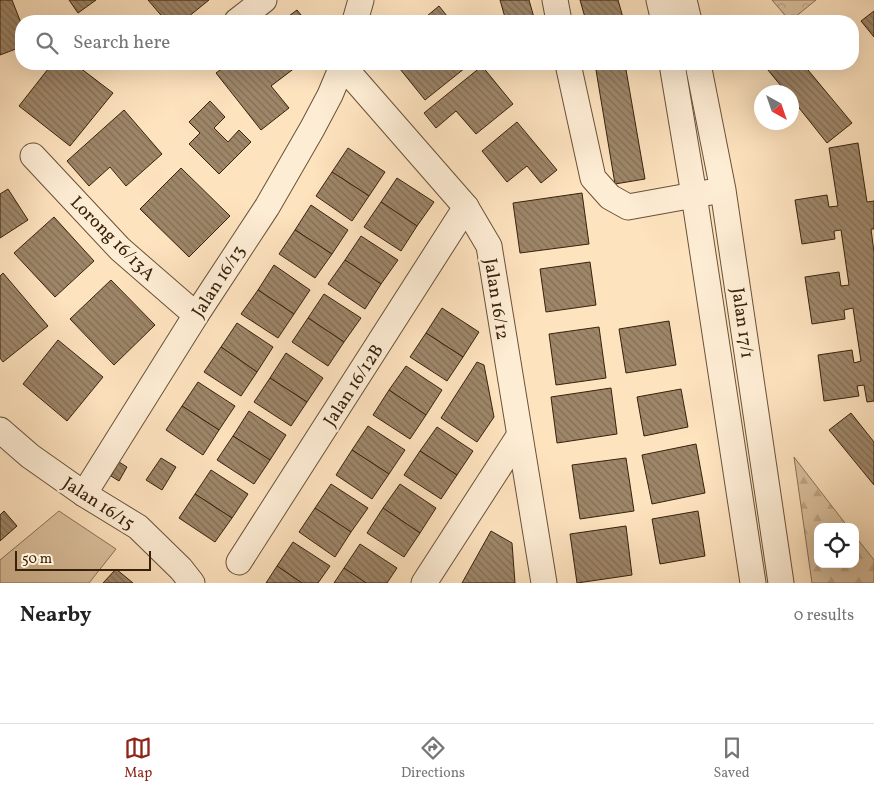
<!DOCTYPE html>
<style>
:root{--surface:#fff;--page:#f6f6f6;--text:#222;--muted:#767676;--line:#e0e0e0;--accent:#8f2418}
body{margin:0;font-family:Vollkorn,serif;background:var(--page);color:var(--text)}
.controls{position:absolute;right:15px;bottom:15px;display:grid;overflow:hidden;border-radius:10px;box-shadow:0 5px 20px #0002}
.controls button{width:45px;height:45px;display:grid;place-items:center;padding:0;border:0;border-bottom:1px solid var(--line);background:var(--surface);color:var(--text);font:25px sans-serif}
.compass{position:absolute;left:754px;top:85px;width:45px;height:45px;border-radius:50%;background:var(--surface);box-shadow:0 5px 20px #0002;rotate:140deg}
.scale{position:absolute;left:15px;bottom:12px;width:136px;box-sizing:border-box;padding-left:5px;border:2px solid #37220b;border-top:0;font-size:14px;line-height:18px;white-space:nowrap;color:#37220b;-webkit-text-stroke:4px #feedd5;paint-order:stroke}
.list{margin:0;padding:0;list-style:none}
h2{display:flex;justify-content:space-between;align-items:center;height:65px;margin:0;padding:0 20px;font-size:21px}
h2 small{font-size:16px;font-weight:400;color:var(--muted)}
.icon{flex:none;width:28px;height:28px;fill:none;stroke:currentColor;stroke-width:2;stroke-linecap:round;stroke-linejoin:round}
.map{position:relative;flex:none;width:874px;height:583px;overflow:hidden}
.search{position:absolute;background:var(--surface);box-shadow:0 5px 20px #0002;left:15px;right:15px;top:15px;height:55px;display:flex;align-items:center;gap:12px;box-sizing:border-box;padding:0 18px;border-radius:20px;color:var(--muted);font-size:19px}
.sheet{height:140px;background:var(--surface)}
nav{display:flex;justify-content:space-around;align-items:center;box-sizing:border-box;height:70px;border-top:1px solid var(--line);background:var(--surface);font-size:14px;color:var(--muted)}
nav a{display:grid;justify-items:center;gap:2px}
nav .on{color:var(--accent)}
.map>svg:first-child{display:block}
.grass{fill:#dcc2a0;stroke:#8a7256}
.forest{fill:url(#forest-firs);stroke:#8a7256}
.park{fill:url(#park-crowns);stroke:#8a7256}
.building{fill:url(#building-back-hatch);stroke:#37220b}
.lines{fill:none;stroke-linecap:round;stroke-linejoin:round}
.minor-casing{stroke:#695238;stroke-width:27}
.minor{stroke:#feedd5;stroke-width:25}
.labels{text-anchor:middle;stroke-width:5;stroke-linejoin:round;paint-order:stroke}
.street-label{font-size:18px;fill:#37220b;stroke:#feedd5}
</style>
<div class="map">
<svg width="874" height="583" viewBox="0 0 874 583">
<defs>
<pattern id="forest-firs" width="22" height="20" patternUnits="userSpaceOnUse" patternTransform="scale(1.25)"><rect width="22" height="20" fill="#dcc2a0"/><path d="M5 1l3.5 6h-7zM16 11l3.5 6h-7z" fill="#bda688"/></pattern>
<pattern id="park-crowns" width="20" height="18" patternUnits="userSpaceOnUse" patternTransform="scale(1.25)"><rect width="20" height="18" fill="#dcc2a0"/><path d="M2 6a3 3 0 1 1 6 0M12 15a3 3 0 1 1 6 0" fill="none" stroke="#bda688"/></pattern>
<pattern id="building-back-hatch" width="6" height="6" patternUnits="userSpaceOnUse" patternTransform="scale(1.25)"><rect width="6" height="6" fill="#9e8669"/><path d="M-1 5l2 2M0 0l6 6M5-1l2 2" fill="none" stroke="#826d55"/></pattern>
</defs>
<rect width="100%" height="100%" fill="#fee3bf"/>
<filter id="stains"><feTurbulence type="fractalNoise" baseFrequency=".004" numOctaves="4"/><feColorMatrix values="0 0 0 0 .2 0 0 0 0 .09 0 0 0 0 .02 0 0 0 .5 -.17"/></filter>
<radialGradient id="worn" r=".72"><stop offset=".6" stop-color="#630" stop-opacity="0"/><stop offset="1" stop-color="#630" stop-opacity=".3"/></radialGradient>
<polygon class="grass" points="59,511 116,549 89,583 0,583 0,560"/>
<polygon class="forest" points="794,457 848,527 818,527 818,564 855,564 855,536 874,560 874,583 812,583"/>
<polygon class="park" points="772,0 816,0 790,21"/>
<g class="building">
<polygon points="0,0 12,0 21,23 21,47 0,55"/>
<polygon points="69,0 96,0 78,13"/>
<polygon points="148,0 209,0 183,21 166,21"/>
<polygon points="500,0 529,0 535,21 506,21"/>
<polygon points="580,0 618,0 624,21 586,21"/>
<polygon points="439,6 451,21 421,21"/>
<polygon points="297,10 306,21 282,21"/>
<polygon points="874,11 874,37 861,21"/>
<polygon points="52,64 75,64 113,93 70,146 19,106"/>
<polygon points="228,64 300,64 271,86 289,108 261,130 216,73"/>
<polygon points="396,64 470,64 425,100"/>
<polygon points="595,64 625,64 645,179 615,184"/>
<polygon points="763,64 803,64 852,123 827,143 792,99 792,92 786,92"/>
<polygon points="482,66 513,104 476,134 456,111 436,128 424,113"/>
<polygon points="210,101 225,117 214,128 228,142 239,130 251,142 219,174 189,144 200,133 189,122"/>
<polygon points="124,110 162,154 126,186 110,167 89,186 67,161"/>
<polygon points="517,122 557,170 541,183 527,166 507,182 482,151"/>
<polygon points="858,143 867,202 874,201 874,229 871,229 874,252 874,401 867,402 864,385 857,386 859,396 824,401 818,355 852,350 854,363 861,361 853,308 844,310 845,319 812,324 805,277 839,272 841,286 849,285 841,230 834,231 835,239 802,244 795,200 827,195 829,207 838,206 829,148"/>
<polygon points="348,148 385,172 369,196 332,172"/>
<polygon points="181,168 230,216 189,257 140,209"/>
<polygon points="332,172 369,196 352,221 316,196"/>
<polygon points="397,178 434,202 417,226 381,202"/>
<polygon points="8,189 28,220 0,238 0,194"/>
<polygon points="582,193 589,244 520,253 513,203"/>
<polygon points="381,202 417,226 401,251 364,227"/>
<polygon points="311,205 348,230 332,254 295,230"/>
<polygon points="54,217 94,261 55,297 14,253"/>
<polygon points="295,230 332,254 315,278 279,254"/>
<polygon points="361,236 398,260 381,284 345,260"/>
<polygon points="345,260 381,284 365,309 328,284"/>
<polygon points="590,262 596,305 546,312 540,269"/>
<polygon points="274,265 310,290 294,314 258,290"/>
<polygon points="3,273 48,326 3,362 0,358 0,276"/>
<polygon points="111,280 155,325 114,365 70,319"/>
<polygon points="258,290 294,314 278,338 241,314"/>
<polygon points="324,294 361,318 344,342 308,318"/>
<polygon points="442,308 479,332 463,357 426,333"/>
<polygon points="308,318 344,342 328,366 292,342"/>
<polygon points="669,321 676,365 626,373 619,329"/>
<polygon points="237,323 273,347 257,372 221,347"/>
<polygon points="599,327 606,378 556,385 549,334"/>
<polygon points="426,333 463,357 447,381 410,357"/>
<polygon points="58,340 103,377 67,421 23,384"/>
<polygon points="221,347 257,372 241,396 204,372"/>
<polygon points="286,353 323,378 307,402 270,378"/>
<polygon points="477,362 484,365 494,417 477,442 441,418"/>
<polygon points="406,366 442,390 426,415 389,390"/>
<polygon points="270,378 307,402 291,426 254,402"/>
<polygon points="198,382 235,406 219,430 182,406"/>
<polygon points="611,388 617,434 557,443 551,397"/>
<polygon points="681,389 688,427 644,436 637,397"/>
<polygon points="389,390 426,415 410,439 373,415"/>
<polygon points="182,406 219,430 203,455 166,430"/>
<polygon points="249,411 286,435 270,460 233,436"/>
<polygon points="851,413 874,442 874,485 829,430"/>
<polygon points="368,426 405,450 389,474 352,450"/>
<polygon points="437,427 473,451 457,475 420,451"/>
<polygon points="233,436 270,460 254,484 217,460"/>
<polygon points="696,444 705,493 652,504 642,455"/>
<polygon points="352,450 389,474 372,499 336,475"/>
<polygon points="420,451 457,475 441,499 404,475"/>
<polygon points="161,458 176,467 162,490 146,480"/>
<polygon points="626,458 634,511 580,519 572,465"/>
<polygon points="119,462 127,467 119,481 111,476"/>
<polygon points="211,470 248,494 232,518 195,494"/>
<polygon points="331,484 368,508 351,532 315,508"/>
<polygon points="400,484 436,508 420,533 383,508"/>
<polygon points="195,494 232,518 215,542 179,518"/>
<polygon points="315,508 351,532 335,557 299,532"/>
<polygon points="383,508 420,533 404,557 367,533"/>
<polygon points="4,511 17,526 0,541 0,515"/>
<polygon points="698,511 705,556 660,564 652,519"/>
<polygon points="626,526 632,575 577,583 570,534"/>
<polygon points="491,531 512,543 515,583 462,583"/>
<polygon points="293,542 330,566 318,583 302,583 277,566"/>
<polygon points="360,544 397,568 387,583 366,583 344,568"/>
<polygon points="277,566 302,583 266,583"/>
<polygon points="344,568 366,583 334,583"/>
<polygon points="116,569 133,583 103,583"/>
</g>
<g class="lines">
<g class="minor-casing">
<g id="minor">
<polyline points="555,0 559,21"/>
<polyline points="659,0 664,21"/>
<polyline points="684,0 689,21"/>
<polyline points="237,21 264,0"/>
<polyline points="355,21 361,0"/>
<polyline points="568,64 593,178 610,197 628,207 711,192"/>
<polyline points="672,64 694,195 753,583"/>
<polyline points="698,64 723,190 781,583"/>
<polyline points="342,65 466,207 489,246 544,583"/>
<polyline points="33,156 120,249 196,315"/>
<polyline points="0,430 30,456 84,494 138,527 181,569 192,583"/>
<polyline points="84,494 196,315 267,207 312,129 330,95 343,64"/>
<polyline points="239,562 466,207"/>
<polyline points="424,583 519,436"/>
</g>
</g>
<use href="#minor" class="minor"/>
</g>
<g class="labels">
<g class="street-label">
<text transform="translate(113 238) rotate(45)" y="6">Lorong 16/13A</text>
<text transform="translate(218 281) rotate(-57)" y="6">Jalan 16/13</text>
<text transform="translate(497 299) rotate(81)" y="6">Jalan 16/12</text>
<text transform="translate(743 323) rotate(82)" y="6">Jalan 17/1</text>
<text transform="translate(353 385) rotate(-57)" y="6">Jalan 16/12B</text>
<text transform="translate(99 503) rotate(33)" y="6">Jalan 16/15</text>
</g>
</g>
<rect width="100%" height="100%" filter="url(#stains)"/>
<rect width="100%" height="100%" fill="url(#worn)"/>
</svg>
<div class="controls">
<button><svg class="icon" aria-label="locate" viewBox="0 0 24 24"><circle cx="12" cy="12" r="6"/><path d="M12 2v4M12 18v4M2 12h4M18 12h4"/></svg></button>
</div>
<svg class="compass" viewBox="-18 -18 36 36"><path d="M0-13l5 13h-10z" fill="#e53935"/><path d="M0 13l5-13h-10z" fill="#767676"/></svg>
<div class="scale">50 m</div>
<div class="search"><svg class="icon" aria-label="search" viewBox="0 0 24 24"><circle cx="10" cy="10" r="6"/><path d="M15 15l6 6"/></svg>Search here</div>
</div>
<section class="sheet">
<h2>Nearby<small>0 results</small></h2>
<ul class="list">
</ul>
</section>
<nav>
<a class="on"><svg class="icon" aria-label="map" viewBox="0 0 24 24"><path d="M3 6l6-2 6 2 6-2v14l-6 2-6-2-6 2zM9 4v14M15 6v14"/></svg>Map</a>
<a><svg class="icon" aria-label="directions" viewBox="0 0 24 24"><path d="M12 3l9 9-9 9-9-9zM9 14v-3h6M13 9l2 2-2 2"/></svg>Directions</a>
<a><svg class="icon" aria-label="saved" viewBox="0 0 24 24"><path d="M7 4h10v16l-5-4-5 4z"/></svg>Saved</a>
</nav>
